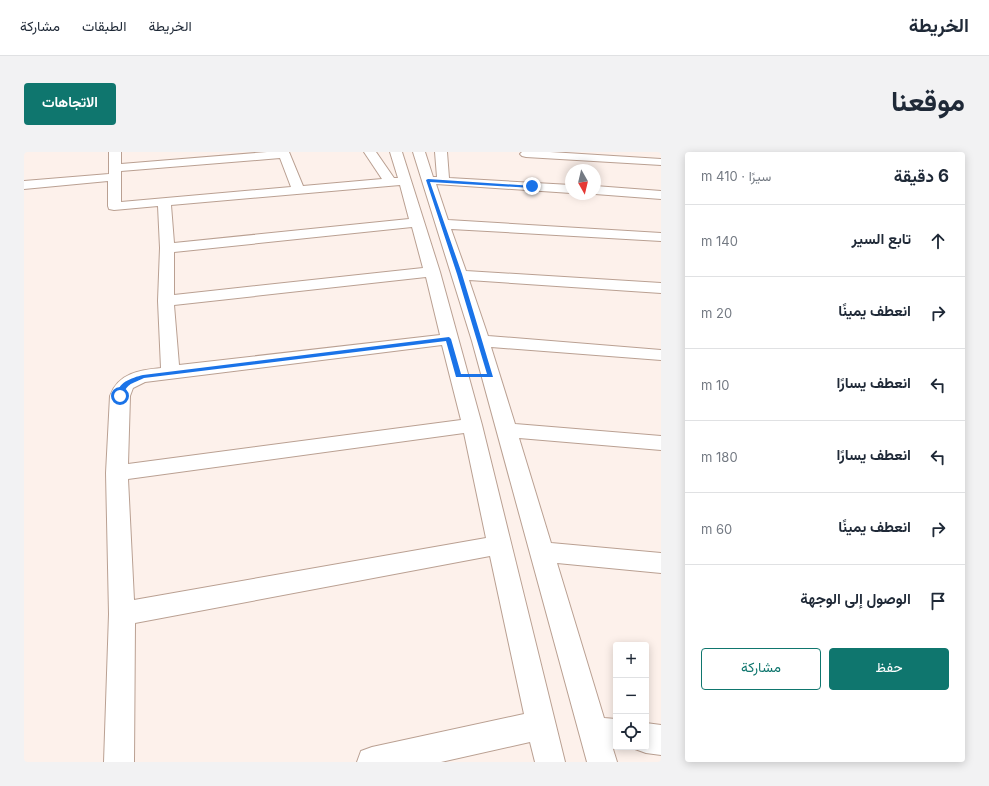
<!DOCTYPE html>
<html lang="ar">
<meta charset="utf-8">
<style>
:root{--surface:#fff;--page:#f2f2f3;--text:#1f2937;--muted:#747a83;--line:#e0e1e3;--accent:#0f766e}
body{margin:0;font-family:Inter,Vazirmatn,sans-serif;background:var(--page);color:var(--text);direction:rtl}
.controls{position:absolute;right:12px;bottom:12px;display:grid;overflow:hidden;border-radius:4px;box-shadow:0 2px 10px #0003}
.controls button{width:36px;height:36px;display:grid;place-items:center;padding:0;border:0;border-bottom:1px solid var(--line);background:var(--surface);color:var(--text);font:20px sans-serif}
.compass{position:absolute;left:541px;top:12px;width:36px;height:36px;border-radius:50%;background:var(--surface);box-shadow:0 2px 10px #0003;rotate:172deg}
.stop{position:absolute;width:12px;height:12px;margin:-9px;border:3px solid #1a73e8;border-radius:50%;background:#fff}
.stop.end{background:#1a73e8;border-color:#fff;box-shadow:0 1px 4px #0008}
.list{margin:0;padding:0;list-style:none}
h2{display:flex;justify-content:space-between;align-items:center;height:52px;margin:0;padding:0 16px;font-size:17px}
h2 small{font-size:13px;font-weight:400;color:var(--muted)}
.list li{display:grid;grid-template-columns:26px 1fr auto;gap:12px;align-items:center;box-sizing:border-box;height:72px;padding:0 16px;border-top:1px solid var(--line)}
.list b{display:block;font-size:15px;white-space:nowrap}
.list em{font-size:13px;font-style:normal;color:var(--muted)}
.actions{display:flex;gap:8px;padding:12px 16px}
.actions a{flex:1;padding:9px 0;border:1px solid var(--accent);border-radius:4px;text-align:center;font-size:14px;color:var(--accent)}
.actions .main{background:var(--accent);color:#fff}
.icon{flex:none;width:22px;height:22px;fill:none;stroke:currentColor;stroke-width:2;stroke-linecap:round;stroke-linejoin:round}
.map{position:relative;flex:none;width:637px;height:610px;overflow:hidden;direction:ltr;border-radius:4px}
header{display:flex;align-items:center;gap:24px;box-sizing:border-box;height:56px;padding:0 20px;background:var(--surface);border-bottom:1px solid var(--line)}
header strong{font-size:19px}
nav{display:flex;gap:22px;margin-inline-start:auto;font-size:14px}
.intro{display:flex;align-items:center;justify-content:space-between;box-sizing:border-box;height:96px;padding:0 24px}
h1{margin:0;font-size:28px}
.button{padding:10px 18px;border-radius:4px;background:var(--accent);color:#fff;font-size:14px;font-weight:700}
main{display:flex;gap:24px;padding:0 24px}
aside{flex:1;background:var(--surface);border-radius:4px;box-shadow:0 2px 10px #0003}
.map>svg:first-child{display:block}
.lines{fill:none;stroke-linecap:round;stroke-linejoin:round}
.minor-casing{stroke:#baa092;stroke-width:2}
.minor{fill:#fff;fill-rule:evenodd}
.route{fill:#1a73e8}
</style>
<header>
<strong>الخريطة</strong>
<nav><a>الخريطة</a><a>الطبقات</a><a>مشاركة</a></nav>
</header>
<div class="intro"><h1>موقعنا</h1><a class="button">الاتجاهات</a></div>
<main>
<aside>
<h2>6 دقيقة<small>سيرًا · 410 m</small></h2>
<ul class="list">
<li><svg class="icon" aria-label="ahead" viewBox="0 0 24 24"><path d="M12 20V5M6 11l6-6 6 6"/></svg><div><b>تابع السير</b></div><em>140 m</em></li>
<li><svg class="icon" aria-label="right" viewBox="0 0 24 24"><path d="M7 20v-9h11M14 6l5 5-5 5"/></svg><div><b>انعطف يمينًا</b></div><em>20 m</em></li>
<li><svg class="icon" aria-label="left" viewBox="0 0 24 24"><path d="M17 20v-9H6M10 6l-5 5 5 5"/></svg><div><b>انعطف يسارًا</b></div><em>10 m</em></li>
<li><svg class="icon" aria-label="left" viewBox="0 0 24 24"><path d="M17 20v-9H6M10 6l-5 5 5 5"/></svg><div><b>انعطف يسارًا</b></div><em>180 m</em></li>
<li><svg class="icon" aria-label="right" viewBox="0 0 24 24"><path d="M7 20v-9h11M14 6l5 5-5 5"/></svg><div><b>انعطف يمينًا</b></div><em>60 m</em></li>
<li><svg class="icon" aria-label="arrive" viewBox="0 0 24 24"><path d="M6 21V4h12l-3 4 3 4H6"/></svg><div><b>الوصول إلى الوجهة</b></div></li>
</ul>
<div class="actions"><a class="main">حفظ</a><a>مشاركة</a></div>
</aside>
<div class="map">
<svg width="637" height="610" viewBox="0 0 637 610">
<rect width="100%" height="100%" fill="#fdf1eb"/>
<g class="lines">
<g class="minor-casing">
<g id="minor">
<path d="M85,0H97V12L243,0H265L279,34L358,27L340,0H352L370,26H374L366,0H378L416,120L458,273L541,610H511L506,590L417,610H333L337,599L348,595L500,562L466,404L111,471L110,610H80L85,462L82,321L86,244C94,221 116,218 137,216L134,149L136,96L134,54L90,58L85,57L84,54V29L0,37V29L85,22ZM256,6L267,35L97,50V19ZM376,33L385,67L150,91L147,53ZM388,75L399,116L150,143V100ZM402,125L416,183L155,213L150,153ZM418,193L437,268L104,312L106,244L109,236L121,230ZM440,281L462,386L110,448L104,327Z"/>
<polygon points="389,0 401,0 409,25 413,25 411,0 423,0 425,26 547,33 547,41 412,32 424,68 637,81 637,89 427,77 442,119 637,131 637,141 445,128 464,184 637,198 637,208 467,195 491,272 637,284 637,298 495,286 527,391 637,401 637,421 533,411 580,566 592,567 592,595 597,595 589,597 593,610 563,610 448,189"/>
<polygon points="498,0 526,0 637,7 637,13 502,5 498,4 496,2"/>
<polygon points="571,34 637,39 637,47 571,42"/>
<polygon points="622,571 637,573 637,603 622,601 611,597 611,595 622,595"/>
</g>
</g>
<use href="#minor" class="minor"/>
</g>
<path class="route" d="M402,28L404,27L510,34L508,36L406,30L438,122L469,225H432L422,189L120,226C105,233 104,231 98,245H93C92,231 107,226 119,223L425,185L427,187L437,222H463L433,122Z"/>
</svg>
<div class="controls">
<button>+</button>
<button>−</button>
<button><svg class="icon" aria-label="locate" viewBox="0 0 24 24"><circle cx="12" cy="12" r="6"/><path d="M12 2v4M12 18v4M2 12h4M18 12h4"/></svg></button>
</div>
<svg class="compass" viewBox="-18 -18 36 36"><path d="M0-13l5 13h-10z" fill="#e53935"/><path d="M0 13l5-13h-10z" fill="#747a83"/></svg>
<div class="stop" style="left:96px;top:244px"></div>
<div class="stop end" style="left:508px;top:34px"></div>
</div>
</main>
